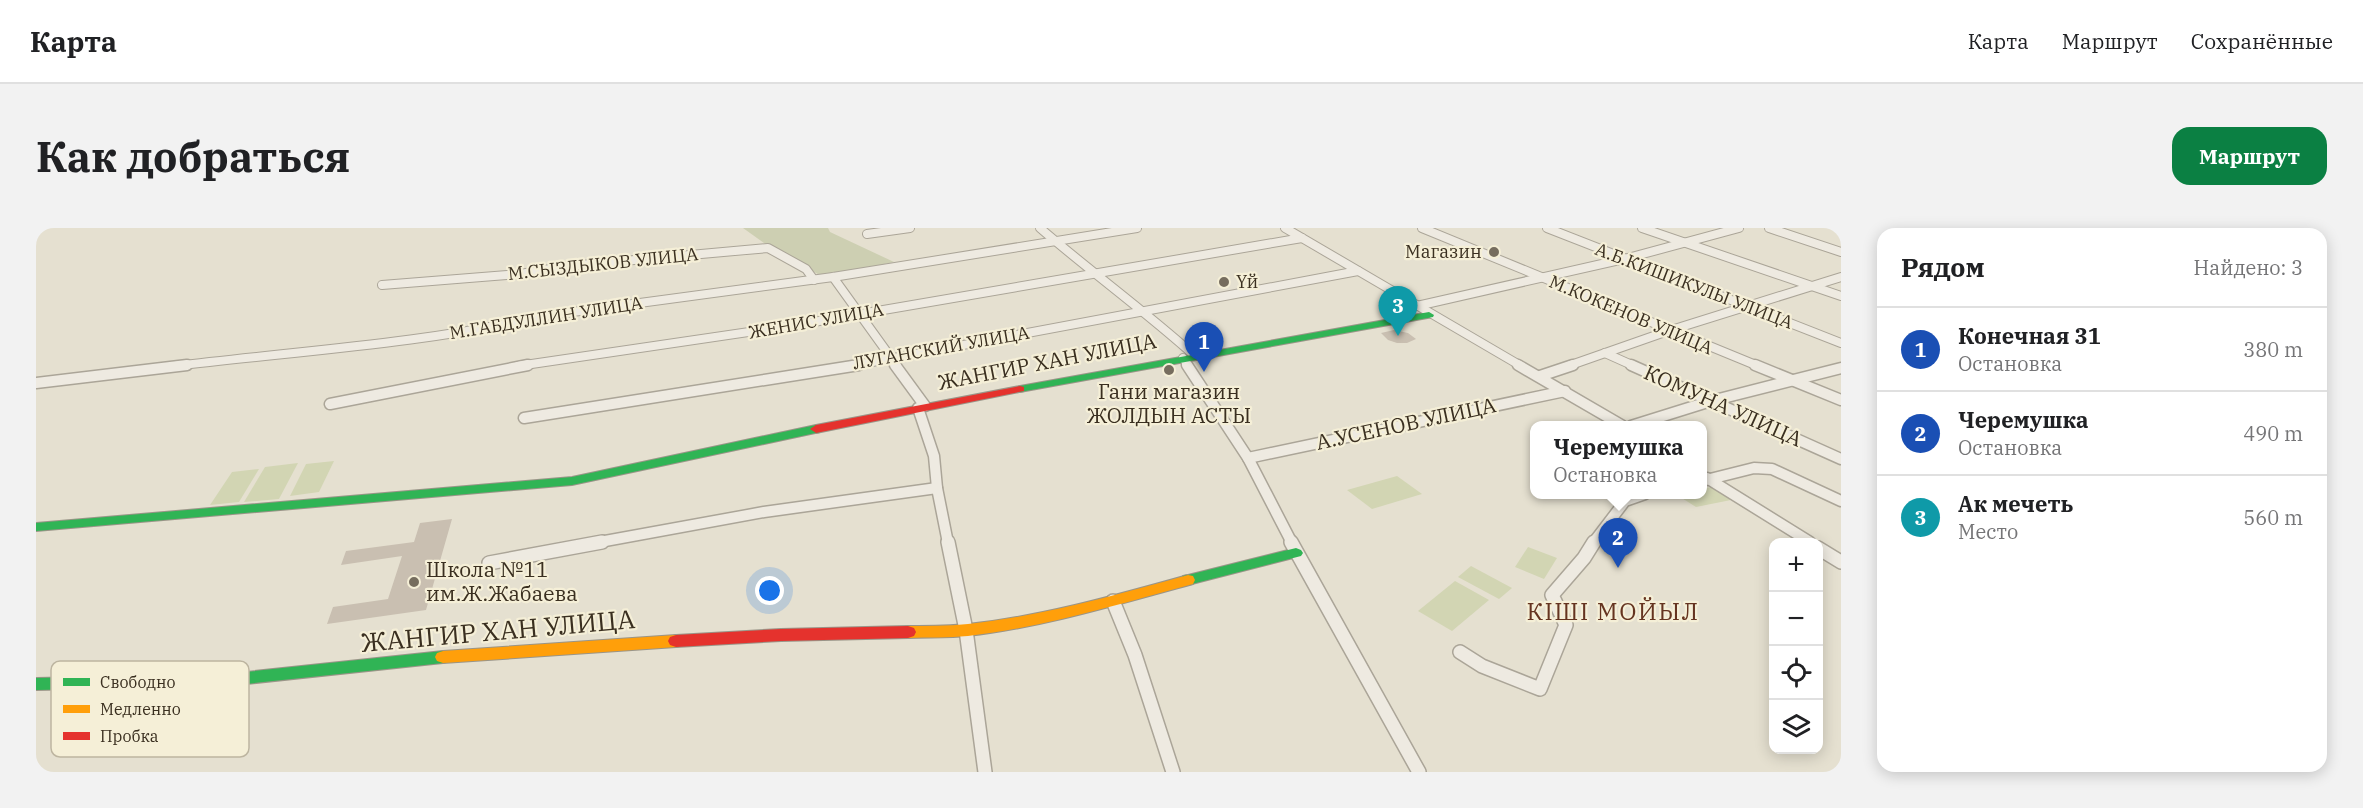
<!DOCTYPE html>
<html lang="ru">
<meta charset="utf-8">
<style>
:root{--surface:#fff;--page:#f2f2f2;--text:#202124;--muted:#757577;--line:#e0e0e0;--accent:#0b8043}
body{margin:0;font-family:"IBM Plex Serif",serif;background:var(--page);color:var(--text)}
.controls{position:absolute;right:18px;bottom:18px;display:grid;overflow:hidden;border-radius:12px;box-shadow:0 3px 15px #0003}
.controls button{width:54px;height:54px;display:grid;place-items:center;padding:0;border:0;border-bottom:2px solid var(--line);background:var(--surface);color:var(--text);font:30px sans-serif}
.you{position:absolute;left:734px;top:363px;width:21px;height:21px;margin:-15px;border:4px solid #fff;border-radius:50%;background:#1a73e8;box-shadow:0 0 0 9px #1a73e833}
.badge{display:grid;place-items:center;width:39px;height:39px;border-radius:50%;background:var(--accent);color:#fff;font-size:20px;font-weight:700}
.pin{position:absolute;translate:-50% -50px;filter:drop-shadow(0 2px 3px #0008)}
.pin::after{content:'';position:absolute;top:32px;width:21px;height:18px;background:inherit;clip-path:polygon(0 0,100% 0,50% 100%)}
.popup{position:absolute;left:1494px;top:193px;width:177px;height:78px;box-sizing:border-box;display:grid;place-content:center;border-radius:12px;background:var(--surface);filter:drop-shadow(0 2px 4px #0005);font-size:20px;white-space:nowrap;color:var(--muted)}
.popup b{font-size:22px;color:var(--text)}
.popup::after{content:'';position:absolute;left:50%;top:100%;margin-left:-12px;border:12px solid transparent;border-top-color:var(--surface)}
.list{margin:0;padding:0;list-style:none}
h2{display:flex;justify-content:space-between;align-items:center;height:78px;margin:0;padding:0 24px;font-size:26px}
h2 small{font-size:20px;font-weight:400;color:var(--muted)}
.list li{display:grid;grid-template-columns:39px 1fr auto;gap:18px;align-items:center;box-sizing:border-box;height:84px;padding:0 24px;border-top:2px solid var(--line)}
.list b{display:block;font-size:22px;white-space:nowrap}
.list p{margin:0;font-size:20px;white-space:nowrap;color:var(--muted)}
.list em{font-size:20px;font-style:normal;color:var(--muted)}
.icon{flex:none;width:33px;height:33px;fill:none;stroke:currentColor;stroke-width:2;stroke-linecap:round;stroke-linejoin:round}
.map{position:relative;flex:none;width:1805px;height:544px;overflow:hidden;border-radius:18px}
header{display:flex;align-items:center;gap:36px;box-sizing:border-box;height:84px;padding:0 30px;background:var(--surface);border-bottom:2px solid var(--line)}
header strong{font-size:28px}
nav{display:flex;gap:33px;margin-inline-start:auto;font-size:21px}
.intro{display:flex;align-items:center;justify-content:space-between;box-sizing:border-box;height:144px;padding:0 36px}
h1{margin:0;font-size:42px}
.button{padding:15px 27px;border-radius:18px;background:var(--accent);color:#fff;font-size:21px;font-weight:700}
main{display:flex;gap:36px;padding:0 36px}
aside{flex:1;background:var(--surface);border-radius:18px;box-shadow:0 3px 15px #0003}
.map>svg:first-child{display:block}
.green{fill:#d2d5b3}
.cemetery{fill:#cdcfb2}
.building{fill:#c9bfb1}
.lines{fill:none;stroke-linecap:round;stroke-linejoin:round}
.street-far2-casing{stroke:#aba598;stroke-width:10}
.street-far1-casing{stroke:#aba598;stroke-width:13}
.street-casing{stroke:#aba598;stroke-width:16}
.fast-casing{stroke:#9a9588;stroke-width:2}
.slow-casing{stroke:#9a9588;stroke-width:2}
.jam-casing{stroke:#9a9588;stroke-width:2}
.street-far2{stroke:#eeeae1;stroke-width:8}
.street-far1{stroke:#eeeae1;stroke-width:10}
.street{stroke:#eeeae1;stroke-width:13}
.fast{fill:#30b455;fill-rule:evenodd}
.slow{fill:#ff9f0a;fill-rule:evenodd}
.jam{fill:#e5322d;fill-rule:evenodd}
.poi-dot{fill:#766d5e;stroke:#f5efd7;stroke-width:2}
.labels{text-anchor:middle;stroke-width:4.5;stroke-linejoin:round;paint-order:stroke}
.far-poi-label{font-size:18px;fill:#3a2f20;stroke:#f5efd7;text-anchor:end}
.far-street-label{font-size:18px;fill:#3a2f20;stroke:#f5efd7}
.street-label{font-size:21px;fill:#3a2f20;stroke:#f5efd7}
.poi-label{font-size:21px;fill:#3a2f20;stroke:#f5efd7}
.quarter-label{font-size:24px;letter-spacing:1.5px;fill:#653420;stroke:#f5efd7}
.near-street-label{font-size:26px;fill:#3a2f20;stroke:#f5efd7}
.key{fill:#f5efd7;stroke:#bdb5a0;stroke-width:1.5}
.key-label{font-size:16px;fill:#3a2f20}
</style>
<header>
<strong>Карта</strong>
<nav><a>Карта</a><a>Маршрут</a><a>Сохранённые</a></nav>
</header>
<div class="intro"><h1>Как добраться</h1><a class="button">Маршрут</a></div>
<main>
<div class="map">
<svg width="1805" height="544" viewBox="0 0 1805 544">
<rect width="100%" height="100%" fill="#e5e0d0"/>
<g class="green">
<polygon points="298,233 283,264 254,268 270,236"/>
<polygon points="262,235 243,271 208,274 229,239"/>
<polygon points="223,241 203,274 174,277 196,244"/>
<polygon points="1361,248 1386,266 1336,281 1311,262"/>
<polygon points="1675,259 1695,272 1660,279 1641,267 1666,266 1666,261"/>
<polygon points="1492,319 1521,330 1508,351 1479,339"/>
<polygon points="1435,338 1476,360 1463,371 1422,349"/>
<polygon points="1419,353 1453,372 1416,403 1382,383"/>
</g>
<polygon class="cemetery" points="707,0 792,0 794,4 858,34 787,49 728,15"/>
<g class="building">
<polygon points="1358,102 1372,105 1380,111 1371,115 1361,115 1352,112 1345,105"/>
<polygon points="416,291 390,382 291,396 297,379 352,371 366,328 305,337 310,323 378,314 384,295"/>
</g>
<g class="lines">
<g class="street-far2-casing">
<g id="street-far2">
<path d="M1004,0C1055,44 1109,83 1159,128"/>
<polyline points="1249,0 1485,138"/>
<polyline points="1386,0 1722,138"/>
<polyline points="1511,0 1805,115"/>
<polyline points="1606,0 1805,68"/>
<polyline points="1733,0 1805,24"/>
<polyline points="831,6 874,0"/>
<polyline points="797,49 861,138"/>
<polyline points="346,57 484,46 532,38 732,20 770,41 778,52"/>
<polyline points="1381,78 1588,31 1703,0"/>
<polyline points="1569,125 1598,138"/>
<polyline points="1147,130 1152,138"/>
<path d="M139,138C262,123 386,116 507,88L797,49L1101,0"/>
<polyline points="482,138 760,97 1266,10"/>
<polyline points="815,138 1322,43"/>
<polyline points="1532,138 1632,103 1805,49"/>
</g>
</g>
<g class="street-far1-casing">
<g id="street-far1">
<polyline points="859,137 889,178"/>
<polyline points="1151,137 1212,230 1256,315"/>
<polyline points="1482,137 1587,198"/>
<polyline points="1595,137 1805,231"/>
<polyline points="1719,137 1805,172"/>
<polyline points="1504,148 1537,137"/>
<polyline points="0,155 151,137"/>
<polyline points="294,176 492,137"/>
<polyline points="882,180 898,228 901,260 912,315"/>
<polyline points="488,190 823,137"/>
<polyline points="1595,198 1675,173 1805,140"/>
<polyline points="1212,230 1529,163"/>
<polyline points="1671,250 1774,314"/>
<polyline points="1666,253 1718,240 1736,241 1805,273"/>
<polyline points="558,315 728,284 901,260"/>
<polyline points="1557,315 1589,273 1609,266"/>
</g>
</g>
<g class="street-casing">
<g id="street">
<polyline points="912,314 930,402 949,544"/>
<polyline points="1255,314 1383,544"/>
<polyline points="1782,320 1805,334"/>
<polyline points="453,335 566,314"/>
<polyline points="1077,373 1099,427 1137,544"/>
<polyline points="1424,424 1446,438 1504,461 1530,397 1516,367 1548,330 1558,314"/>
</g>
</g>
<g class="fast-casing">
<g id="fast">
<polygon points="1393,84 1398,87 1397,89 984,164 978,161 984,158"/>
<polygon points="780,197 784,198 786,201 784,204 536,257 0,303 0,295 536,249"/>
<polygon points="1260,320 1265,322 1267,325 1265,328 1152,357 1147,356 1145,352 1147,348 1152,347"/>
<polygon points="407,423 413,425 415,429 413,433 407,435 97,468 49,461 0,462 0,450 49,449 97,456"/>
</g>
</g>
<g class="slow-casing">
<g id="slow">
<path d="M1152,347L1157,348L1159,352L1157,356C1083,376 1009,399 932,408C912,410 892,409 872,410L866,408L864,404L866,400L872,398C892,398 912,398 932,396C1007,388 1080,367 1152,347Z"/>
<polygon points="640,407 646,409 648,413 646,417 640,419 407,435 401,433 399,429 401,425 407,423"/>
</g>
</g>
<g class="jam-casing">
<g id="jam">
<polygon points="984,158 988,159 988,163 780,205 774,201 780,197"/>
<polygon points="872,398 878,400 880,404 878,408 872,410 745,413 640,419 634,417 632,413 634,409 640,407 745,401"/>
</g>
</g>
<use href="#street-far2" class="street-far2"/>
<use href="#street-far1" class="street-far1"/>
<use href="#street" class="street"/>
<use href="#fast" class="fast"/>
<use href="#slow" class="slow"/>
<use href="#jam" class="jam"/>
</g>
<g class="poi-dot">
<circle cx="1458" cy="24" r="6"/>
<circle cx="1188" cy="54" r="6"/>
<circle cx="1133" cy="142" r="6"/>
<circle cx="378" cy="354" r="6"/>
</g>
<g class="labels">
<g class="far-poi-label">
<text x="1446" y="30">Магазин</text>
<text x="1200" y="60" text-anchor="start">Үй</text>
</g>
<g class="far-street-label">
<text transform="translate(567 36) rotate(-6)" y="6">М.СЫЗДЫКОВ УЛИЦА</text>
<text transform="translate(1658 58) rotate(21)" y="6">А.Б.КИШИКУЛЫ УЛИЦА</text>
<text transform="translate(1595 87) rotate(23)" y="6">М.КОКЕНОВ УЛИЦА</text>
<text transform="translate(510 90) rotate(-9)" y="6">М.ГАБДУЛЛИН УЛИЦА</text>
<text transform="translate(780 93) rotate(-10)" y="6">ЖЕНИС УЛИЦА</text>
<text transform="translate(905 120) rotate(-10)" y="6">ЛУГАНСКИЙ УЛИЦА</text>
</g>
<g class="street-label">
<text transform="translate(1011 134) rotate(-11)" y="7">ЖАНГИР ХАН УЛИЦА</text>
<text transform="translate(1687 178) rotate(24)" y="7">КОМУНА УЛИЦА</text>
<text transform="translate(1370 196) rotate(-12)" y="7">А.УСЕНОВ УЛИЦА</text>
</g>
<g class="poi-label">
<text x="1133" y="171">Гани магазин<tspan x="1133" dy="24">ЖОЛДЫН АСТЫ</tspan></text>
<text x="390" y="349" text-anchor="start">Школа №11<tspan x="390" dy="24">им.Ж.Жабаева</tspan></text>
</g>
<g class="quarter-label">
<text x="1577" y="392">КІШІ МОЙЫЛ</text>
</g>
<g class="near-street-label">
<text transform="translate(462 403) rotate(-5)" y="9">ЖАНГИР ХАН УЛИЦА</text>
</g>
</g>
<rect x="15" y="433" width="198" height="96" rx="9" class="key"/>
<rect x="27" y="450" width="27" height="8" fill="#30b455"/>
<rect x="27" y="477" width="27" height="8" fill="#ff9f0a"/>
<rect x="27" y="504" width="27" height="8" fill="#e5322d"/>
<g class="key-label">
<text x="64" y="460">Свободно</text>
<text x="64" y="487">Медленно</text>
<text x="64" y="514">Пробка</text>
</g>
</svg>
<div class="controls">
<button>+</button>
<button>−</button>
<button><svg class="icon" aria-label="locate" viewBox="0 0 24 24"><circle cx="12" cy="12" r="6"/><path d="M12 2v4M12 18v4M2 12h4M18 12h4"/></svg></button>
<button><svg class="icon" aria-label="layers" viewBox="0 0 24 24"><path d="M12 4l9 5-9 5-9-5zM3 14l9 5 9-5"/></svg></button>
</div>
<div class="you"></div>
<div class="pin badge" style="left:1168px;top:144px;background:#1a4fb4">1</div>
<div class="pin badge" style="left:1582px;top:340px;background:#1a4fb4">2</div>
<div class="popup"><b>Черемушка</b>Остановка</div>
<div class="pin badge" style="left:1362px;top:108px;background:#0f9aa8">3</div>
</div>
<aside>
<h2>Рядом<small>Найдено: 3</small></h2>
<ul class="list">
<li><span class="badge" style="background:#1a4fb4">1</span><div><b>Конечная 31</b><p>Остановка</p></div><em>380 m</em></li>
<li><span class="badge" style="background:#1a4fb4">2</span><div><b>Черемушка</b><p>Остановка</p></div><em>490 m</em></li>
<li><span class="badge" style="background:#0f9aa8">3</span><div><b>Ак мечеть</b><p>Место</p></div><em>560 m</em></li>
</ul>
</aside>
</main>
